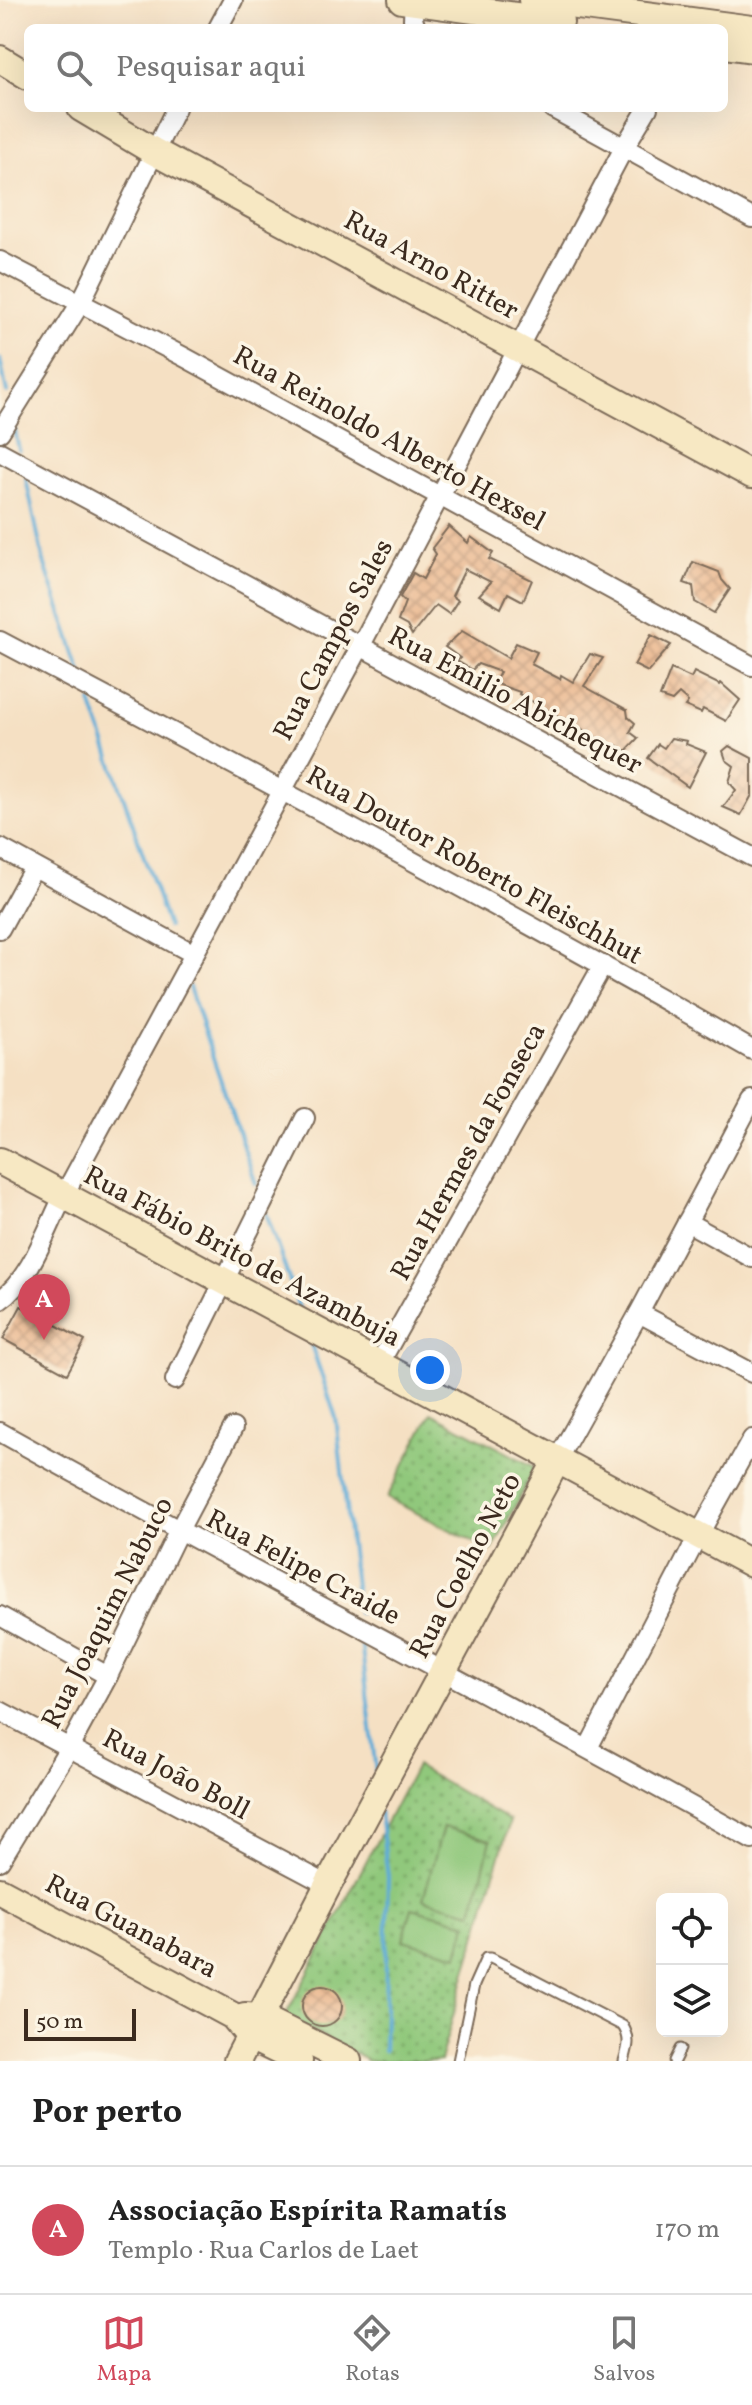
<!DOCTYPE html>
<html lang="pt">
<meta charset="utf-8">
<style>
:root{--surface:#fff;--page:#f6f6f6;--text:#222;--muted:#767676;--line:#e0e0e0;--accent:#d1495b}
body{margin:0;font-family:Vollkorn,serif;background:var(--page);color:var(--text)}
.controls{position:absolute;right:24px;bottom:24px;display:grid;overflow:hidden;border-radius:12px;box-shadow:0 8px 32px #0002}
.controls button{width:72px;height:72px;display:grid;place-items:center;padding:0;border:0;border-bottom:2px solid var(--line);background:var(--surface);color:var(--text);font:40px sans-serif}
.scale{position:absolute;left:24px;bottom:20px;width:112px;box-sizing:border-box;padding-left:8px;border:4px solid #3b2a1e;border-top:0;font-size:22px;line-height:28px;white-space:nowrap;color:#3b2a1e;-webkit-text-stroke:6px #fcf5e5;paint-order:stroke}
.you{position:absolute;left:430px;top:1370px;width:28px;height:28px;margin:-20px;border:6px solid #fff;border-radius:50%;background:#1a73e8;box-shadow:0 0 0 12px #1a73e833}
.badge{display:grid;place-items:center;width:52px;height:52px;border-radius:50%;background:var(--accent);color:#fff;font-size:26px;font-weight:700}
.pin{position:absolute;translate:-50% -66px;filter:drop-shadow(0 2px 4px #0008)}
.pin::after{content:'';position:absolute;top:42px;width:28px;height:24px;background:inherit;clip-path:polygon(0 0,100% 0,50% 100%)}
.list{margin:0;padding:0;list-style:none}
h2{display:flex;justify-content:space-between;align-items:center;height:104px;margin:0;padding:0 32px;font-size:34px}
h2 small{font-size:26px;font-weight:400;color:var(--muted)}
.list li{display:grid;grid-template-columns:52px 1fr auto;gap:24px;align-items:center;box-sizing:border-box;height:128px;padding:0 32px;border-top:2px solid var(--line)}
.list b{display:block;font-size:30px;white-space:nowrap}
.list p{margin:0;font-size:26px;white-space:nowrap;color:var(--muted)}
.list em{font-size:26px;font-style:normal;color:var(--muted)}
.icon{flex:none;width:44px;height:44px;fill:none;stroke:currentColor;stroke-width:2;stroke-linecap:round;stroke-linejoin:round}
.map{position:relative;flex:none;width:752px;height:2061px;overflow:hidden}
.search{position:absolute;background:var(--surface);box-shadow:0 8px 32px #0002;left:24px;right:24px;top:24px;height:88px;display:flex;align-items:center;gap:20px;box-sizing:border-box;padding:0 28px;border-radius:12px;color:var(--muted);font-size:30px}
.sheet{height:232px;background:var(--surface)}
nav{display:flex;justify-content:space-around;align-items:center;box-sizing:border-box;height:112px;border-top:2px solid var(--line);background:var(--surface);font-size:22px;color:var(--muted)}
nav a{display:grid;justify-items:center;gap:4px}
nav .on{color:var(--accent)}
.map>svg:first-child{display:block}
.grass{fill:url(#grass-dots);stroke:#66794c;stroke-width:2}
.garden{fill:#90c87b;stroke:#66794c;stroke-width:2}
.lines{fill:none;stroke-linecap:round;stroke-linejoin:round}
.stream{stroke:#5dabd7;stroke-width:4}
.building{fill:url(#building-cross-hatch)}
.lane-casing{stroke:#7c6a58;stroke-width:13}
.street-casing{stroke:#7c6a58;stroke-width:22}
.secondary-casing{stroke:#7c6a58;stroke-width:30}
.lane{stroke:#fff;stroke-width:9}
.street{stroke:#fff;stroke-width:18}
.secondary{stroke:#f7e8c3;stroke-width:26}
.labels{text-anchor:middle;stroke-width:7;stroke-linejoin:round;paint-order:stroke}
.street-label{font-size:28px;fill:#3b2a1e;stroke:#fcf5e5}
</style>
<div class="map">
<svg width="752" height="2061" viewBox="0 0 752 2061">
<defs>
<pattern id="grass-dots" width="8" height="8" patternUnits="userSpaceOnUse" patternTransform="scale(2)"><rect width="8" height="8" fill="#90c87b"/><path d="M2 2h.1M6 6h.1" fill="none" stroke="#77a364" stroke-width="1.8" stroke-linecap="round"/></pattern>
<pattern id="building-cross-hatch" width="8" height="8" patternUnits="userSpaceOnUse" patternTransform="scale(2)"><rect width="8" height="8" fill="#eab58b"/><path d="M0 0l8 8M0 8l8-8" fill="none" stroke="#bf9371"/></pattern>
</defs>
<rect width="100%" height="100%" fill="#fcf5e5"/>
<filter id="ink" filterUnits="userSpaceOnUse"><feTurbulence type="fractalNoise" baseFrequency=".0125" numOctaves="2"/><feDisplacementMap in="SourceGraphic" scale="16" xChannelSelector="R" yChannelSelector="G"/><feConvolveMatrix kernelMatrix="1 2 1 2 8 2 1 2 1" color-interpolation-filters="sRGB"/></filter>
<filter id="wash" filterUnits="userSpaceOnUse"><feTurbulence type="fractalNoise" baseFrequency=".006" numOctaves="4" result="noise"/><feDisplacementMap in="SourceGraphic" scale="32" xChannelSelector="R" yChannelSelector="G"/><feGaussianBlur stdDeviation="1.8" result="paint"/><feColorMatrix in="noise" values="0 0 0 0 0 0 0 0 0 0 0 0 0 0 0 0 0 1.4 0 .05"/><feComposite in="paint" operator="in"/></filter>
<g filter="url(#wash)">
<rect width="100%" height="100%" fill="#f5e0c3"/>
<g class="grass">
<polygon points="431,1413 535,1467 492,1551 387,1498"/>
<polygon points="416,1766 510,1821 440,2061 368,2061 288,2018 287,2013"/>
</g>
<g class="garden">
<polygon points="443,1827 491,1840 472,1912 423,1899"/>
<polygon points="412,1908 467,1923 458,1955 403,1940"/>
</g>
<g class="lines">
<g class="stream">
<polyline points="0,359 7,393"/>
<polyline points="14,426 19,450"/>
<polyline points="26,479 43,559 81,671"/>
<polyline points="91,702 168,927"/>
<polyline points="189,987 256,1184"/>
<polyline points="266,1213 299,1308"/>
<polyline points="310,1341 336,1418 358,1613"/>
<polyline points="361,1640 376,1773"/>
<polyline points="380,1813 388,1877 384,2051"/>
</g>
</g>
<g id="blocks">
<g class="building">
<polygon points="449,526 468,543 471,537 493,553 489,559 532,580 523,601 508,593 501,608 479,595 491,582 465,569 452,596 458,600 449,614 436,605 412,635 407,626 398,621 405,602 400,597 413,573 423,579 436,554 432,548"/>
<polygon points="693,562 719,572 722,580 730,589 714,613 695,602 693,586 684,583"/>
<polygon points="462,631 508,658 516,643 537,652 531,664 560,679 561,675 573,682 590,654 603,658 584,686 627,710 628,717 635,723 630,732 638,738 626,751 616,745 613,749 591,734 519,694 520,692 494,683 500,672 478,664 472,670 457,661 460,658 445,647"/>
<polygon points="651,635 671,645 648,672 634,665"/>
<polygon points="671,669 691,678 694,672 720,685 721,683 740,700 726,721 703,709 701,713 685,706 688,702 679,694 672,701 660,697"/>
<polygon points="671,738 687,741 686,744 706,752 688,787 648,758 658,744 664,748"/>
<polygon points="729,746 752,758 752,795 741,815 723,807 736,790 729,782 734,766 726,760 723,751"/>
<polygon points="21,1306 85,1341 67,1374 3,1339"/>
<circle cx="322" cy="2006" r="20"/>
</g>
</g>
</g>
<g filter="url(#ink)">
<use href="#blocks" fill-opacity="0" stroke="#7c6a58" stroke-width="2"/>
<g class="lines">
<g class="lane-casing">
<g id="lane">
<path d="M458,2061L474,1985L486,1958H491L623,2026C631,2039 628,2047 624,2061"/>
<polyline points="674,2061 680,2049"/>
</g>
</g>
<g class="street-casing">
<g id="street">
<polyline points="414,0 413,19 416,28"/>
<polyline points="218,28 233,0"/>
<polyline points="552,108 752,218"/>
<polyline points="0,261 186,358 752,666"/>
<polyline points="0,432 80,304 176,108"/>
<polyline points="0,452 752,857"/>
<path d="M0,641C252,774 504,908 752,1050"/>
<polyline points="0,848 194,954"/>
<polyline points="0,929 34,867"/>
<polyline points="687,1222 752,1258"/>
<path d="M0,1300C31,1279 47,1228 64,1195L360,647L625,146L648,108"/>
<polyline points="639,1313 752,1373"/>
<polyline points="379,1364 603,965"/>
<polyline points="175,1380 305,1118"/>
<path d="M0,1432C249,1571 504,1700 752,1840"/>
<polyline points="557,1460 639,1313 752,1100"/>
<polyline points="0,1616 108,1676"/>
<polyline points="0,1711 328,1885"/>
<polyline points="588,1748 698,1536 752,1439"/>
<polyline points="0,1861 69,1748 108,1676 178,1532 233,1428"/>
</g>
</g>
<g class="secondary-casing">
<g id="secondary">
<polyline points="402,0 560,22"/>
<polyline points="532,0 752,29"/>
<polyline points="724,45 752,49"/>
<polyline points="0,59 28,76"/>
<polyline points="81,108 153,151 752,475"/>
<polyline points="0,1161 752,1564"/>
<polyline points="0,1891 233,2016 250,2037 299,2061"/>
<polyline points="245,2016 260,2017 348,2061"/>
<polyline points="237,2061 328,1885 557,1460"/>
</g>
</g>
<use href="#lane" class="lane"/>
<use href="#street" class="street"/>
<use href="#secondary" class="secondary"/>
</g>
</g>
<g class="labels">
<g class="street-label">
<text transform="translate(432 264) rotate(29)" y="10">Rua Arno Ritter</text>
<text transform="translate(390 437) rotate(29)" y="10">Rua Reinoldo Alberto Hexsel</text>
<text transform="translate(332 639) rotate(-62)" y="10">Rua Campos Sales</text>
<text transform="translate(516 699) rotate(28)" y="10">Rua Emilio Abichequer</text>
<text transform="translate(475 864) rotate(29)" y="10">Rua Doutor Roberto Fleischhut</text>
<text transform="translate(467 1151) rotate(-61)" y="10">Rua Hermes da Fonseca</text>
<text transform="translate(243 1255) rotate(28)" y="10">Rua Fábio Brito de Azambuja</text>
<text transform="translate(464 1565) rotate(-62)" y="10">Rua Coelho Neto</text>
<text transform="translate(304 1566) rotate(28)" y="10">Rua Felipe Craide</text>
<text transform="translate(106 1612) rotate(-63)" y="10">Rua Joaquim Nabuco</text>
<text transform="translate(177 1773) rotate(28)" y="10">Rua João Boll</text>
<text transform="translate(132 1925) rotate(28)" y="10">Rua Guanabara</text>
</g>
</g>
</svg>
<div class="controls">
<button><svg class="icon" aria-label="locate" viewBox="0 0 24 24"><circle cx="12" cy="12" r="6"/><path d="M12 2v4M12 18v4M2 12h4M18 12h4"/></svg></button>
<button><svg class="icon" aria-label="layers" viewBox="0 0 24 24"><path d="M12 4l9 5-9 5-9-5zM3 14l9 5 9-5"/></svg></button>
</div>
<div class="scale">50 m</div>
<div class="you"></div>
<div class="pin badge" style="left:44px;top:1340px">A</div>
<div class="search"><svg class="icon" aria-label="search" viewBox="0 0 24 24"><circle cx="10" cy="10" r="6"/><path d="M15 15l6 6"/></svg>Pesquisar aqui</div>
</div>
<section class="sheet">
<h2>Por perto<small></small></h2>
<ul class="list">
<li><span class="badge">A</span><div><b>Associação Espírita Ramatís</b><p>Templo · Rua Carlos de Laet</p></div><em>170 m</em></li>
</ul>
</section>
<nav>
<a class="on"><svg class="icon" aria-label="map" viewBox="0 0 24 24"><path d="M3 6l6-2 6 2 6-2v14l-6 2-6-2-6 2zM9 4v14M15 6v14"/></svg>Mapa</a>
<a><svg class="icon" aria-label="directions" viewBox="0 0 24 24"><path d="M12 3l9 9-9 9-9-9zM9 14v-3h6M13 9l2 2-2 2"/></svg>Rotas</a>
<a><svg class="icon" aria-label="saved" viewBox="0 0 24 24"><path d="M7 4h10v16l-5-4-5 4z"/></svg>Salvos</a>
</nav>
